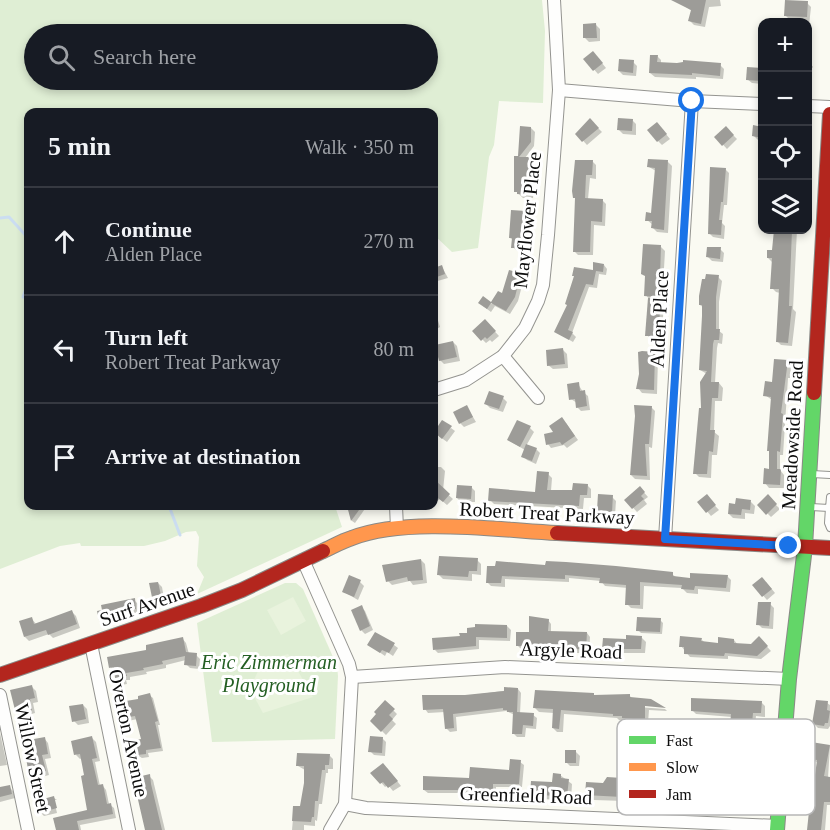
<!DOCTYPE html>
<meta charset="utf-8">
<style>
:root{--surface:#171b24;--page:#242831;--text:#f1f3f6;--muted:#9ea1a6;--line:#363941}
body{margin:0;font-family:"Times New Roman",serif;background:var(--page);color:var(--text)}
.controls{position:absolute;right:18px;top:18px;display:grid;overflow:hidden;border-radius:12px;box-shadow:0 3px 9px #0003}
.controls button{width:54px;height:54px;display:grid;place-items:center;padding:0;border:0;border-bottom:2px solid var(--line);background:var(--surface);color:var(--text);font:30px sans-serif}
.stop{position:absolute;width:18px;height:18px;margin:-14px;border:4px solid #1a73e8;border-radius:50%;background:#fff}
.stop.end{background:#1a73e8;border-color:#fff;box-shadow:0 2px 6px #0008}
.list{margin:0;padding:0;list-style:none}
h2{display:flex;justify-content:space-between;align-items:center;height:78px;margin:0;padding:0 24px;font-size:26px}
h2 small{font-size:20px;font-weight:400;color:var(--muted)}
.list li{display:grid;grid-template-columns:39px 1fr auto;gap:18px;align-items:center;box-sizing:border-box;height:108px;padding:0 24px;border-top:2px solid var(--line)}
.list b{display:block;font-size:22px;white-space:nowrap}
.list p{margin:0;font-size:20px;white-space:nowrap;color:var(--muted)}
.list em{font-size:20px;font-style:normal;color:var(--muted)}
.icon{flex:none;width:33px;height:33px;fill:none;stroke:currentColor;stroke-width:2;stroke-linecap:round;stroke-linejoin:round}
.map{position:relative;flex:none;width:830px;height:830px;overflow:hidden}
.search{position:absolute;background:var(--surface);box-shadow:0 3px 9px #0003;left:24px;top:24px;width:414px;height:66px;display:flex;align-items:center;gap:15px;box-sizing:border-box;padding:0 21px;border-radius:33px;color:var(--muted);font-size:22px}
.panel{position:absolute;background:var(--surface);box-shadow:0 3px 9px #0003;left:24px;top:108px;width:414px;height:402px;border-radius:12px}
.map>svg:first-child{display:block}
.green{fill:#dfeed4;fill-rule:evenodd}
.pitch{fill:#e9f3dd}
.shadow{fill:#0003}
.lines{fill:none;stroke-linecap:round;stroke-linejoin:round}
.stream{stroke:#cbddf1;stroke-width:3}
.building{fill:#9d9c98}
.lane-casing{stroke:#949490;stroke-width:8}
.street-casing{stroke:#949490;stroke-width:14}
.fast-casing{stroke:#8a8a87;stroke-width:16}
.slow-casing{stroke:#8a8a87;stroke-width:16}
.jam-casing{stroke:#8a8a87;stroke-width:16}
.lane{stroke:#fefefd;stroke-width:6}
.street{stroke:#fefefd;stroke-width:12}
.fast{stroke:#63d668;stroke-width:14}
.slow{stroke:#ff974d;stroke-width:14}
.jam{stroke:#b3261e;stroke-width:14}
.route{stroke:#1a73e8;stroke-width:8}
.labels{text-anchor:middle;stroke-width:6;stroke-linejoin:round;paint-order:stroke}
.street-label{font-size:20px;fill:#0d0d0d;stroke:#fff}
.park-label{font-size:20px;font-style:italic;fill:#245f23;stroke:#fff}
.key{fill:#fff;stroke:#b6b6b6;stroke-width:1.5}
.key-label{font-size:16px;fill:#0d0d0d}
</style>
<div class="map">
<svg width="830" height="830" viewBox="0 0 830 830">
<rect width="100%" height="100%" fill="#fafaf2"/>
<g class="green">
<path d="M0,0H542L545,31L543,103L499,101L494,145L489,157L478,248L452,252L434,235V112H28V506H335L342,527L197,594L204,577L197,566L199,537L196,531L186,532L165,541L144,546H81L80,543L60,546L0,569ZM34,34H428V80H34Z"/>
<polygon points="285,583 296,583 303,589 337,666 338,676 335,739 212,742 197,623"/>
</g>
<g class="pitch">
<polygon points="293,597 306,621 281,635 267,610"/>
<polygon points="288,654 313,697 263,713 250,689 262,662"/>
</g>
<g class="shadow">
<polygon points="675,0 720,0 721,6 709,7 705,27 694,25 690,21 692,11"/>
<polygon points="807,3 811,7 808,35 808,22 793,22 794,19 789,19 785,15"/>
<polygon points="596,25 600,29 600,41 589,42 585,38"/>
<polygon points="657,56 661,60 661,63 720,65 724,69 723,79 696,77 696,79 655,77 650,73"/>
<polygon points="597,57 606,68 598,74 585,59"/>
<polygon points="808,61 813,67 808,72"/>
<polygon points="633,62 637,66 636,76 623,75 619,71"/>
<polygon points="762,69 762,84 752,83 747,79"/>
<polygon points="590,120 602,132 587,145 577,134"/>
<polygon points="632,120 636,124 636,135 623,134 619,130"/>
<polygon points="761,124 762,124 762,140 758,140 754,136 761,128"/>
<polygon points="521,128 531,128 535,132 534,146 525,158 531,159 536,163 533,198 523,198 516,191"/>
<polygon points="661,128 670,139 662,145 658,141"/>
<polygon points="726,128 737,139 727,149 716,137"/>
<polygon points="592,161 596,165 596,179 590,178 588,199 602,200 606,204 605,226 594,225 593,255 578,255 574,251 577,200 574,197"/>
<polygon points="668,162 672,166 668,233 657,232 653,228 653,225 647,220 653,215 656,171 649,167"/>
<polygon points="725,169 729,173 727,205 724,205 722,223 725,226 724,239 713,237 709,233"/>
<polygon points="525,212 529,216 527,252 517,251 513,247 513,240 510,238"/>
<polygon points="776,230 797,230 793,309 796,312 792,346 781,345 777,341 780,293 776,292 772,288 772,262 768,258 774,252"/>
<polygon points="661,247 665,251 663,286 660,286 659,300 664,305 661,340 651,339 647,335 649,299 646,295"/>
<polygon points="720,249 724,253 723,262 712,261 708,257"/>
<polygon points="604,265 607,269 606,275 599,274 597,288 589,287 572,333 576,337 573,342 556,332 569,305 594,272"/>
<polygon points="442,267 448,278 434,282 434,270"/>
<polygon points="520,274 524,278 518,301 510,314 495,306 491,312 483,306 483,298 492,304 498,293 503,296"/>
<polygon points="718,277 722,281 719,302 719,331 723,334 722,344 718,343 717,348 715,383 719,383 723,388 722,401 715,401 714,432 719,436 717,455 712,455 711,478 699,477 695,473 707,374 700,370 704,308 700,305"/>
<polygon points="434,308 440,327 435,330 434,328"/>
<polygon points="485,321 499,336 492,342 490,340 486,343 474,331"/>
<polygon points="453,342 457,346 460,361 444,364 440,360"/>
<polygon points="563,350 567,354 568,368 553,369 548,365"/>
<polygon points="654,353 658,357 657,394 642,393 638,388"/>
<polygon points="787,361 791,365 790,378 788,378 783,455 780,455 780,470 784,475 784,488 769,488 765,483 770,470 772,400 765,395"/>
<polygon points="578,384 583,392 588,396 590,410 581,411 577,407 577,403 571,399"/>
<polygon points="503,398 507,402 503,412 490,408 486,404"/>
<polygon points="467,407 476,422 464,427 460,423"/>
<polygon points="651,407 655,411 652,448 649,447 650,480 635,479 631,475"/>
<polygon points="566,423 578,440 567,448 564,445 551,448 548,444"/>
<polygon points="451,428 455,431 447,442 439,436"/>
<polygon points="530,428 534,432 526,446 536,449 540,453 536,464 527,460 523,456 525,450 508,440"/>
<polygon points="434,452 438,457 438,467 441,467 445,471 443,490 453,499 447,505 440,499 437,501 434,498"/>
<polygon points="548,474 552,478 551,491 574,492 587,485 591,489 591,498 584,498 583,509 494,504 490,500 536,494"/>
<polygon points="471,487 475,491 475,502 461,502 457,498"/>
<polygon points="640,488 648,497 644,500 647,504 637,512 626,500"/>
<polygon points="706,496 719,510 711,516 699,502"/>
<polygon points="612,497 616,501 615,515 603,514 598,510"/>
<polygon points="768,497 780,509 771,517 759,505"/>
<polygon points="751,502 755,506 754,514 745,513 745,519 733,518 729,514 737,506"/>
<polygon points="350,506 367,506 355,523 352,521"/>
<polygon points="421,560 425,564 427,583 413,585 410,581 392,585 388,581"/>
<polygon points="477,560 481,564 481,575 472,574 472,581 443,579 439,575"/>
<polygon points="488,568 672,574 677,578 691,579 727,576 731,580 730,592 698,589 698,594 687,593 682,588 644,586 643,609 631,608 627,604 628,588 605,586 601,581 569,578 569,582 505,579 505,587 491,586 487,582"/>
<polygon points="360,582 364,586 358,600 344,592"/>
<polygon points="766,582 775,593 767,600 754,585"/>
<polygon points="158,583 162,587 165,604 158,605 154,601"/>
<polygon points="134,600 138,604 140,613 121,616 122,619 104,624 100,620"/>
<polygon points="770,604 774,608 773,629 762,628 758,624"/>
<polygon points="361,607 365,611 373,630 365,634 361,630"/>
<polygon points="72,612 76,616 80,628 53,638 49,634 29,641 25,637 32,619 36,624"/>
<polygon points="548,620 551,624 551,633 587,633 590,637 589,653 577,653 575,651 521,649 517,645"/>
<polygon points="660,620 663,623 662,634 641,633 638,630"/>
<polygon points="507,626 511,630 510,641 479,640 479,649 438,653 435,650 461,637"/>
<polygon points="182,638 186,643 189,654 196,655 200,659 199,669 190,668 186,664 186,660 166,665 166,668 146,672 147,674 130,677 130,680 126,680 127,684 121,685 117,681 115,671 110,667"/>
<polygon points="642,638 646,642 645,653 608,653 604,649 627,640"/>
<polygon points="759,638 771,651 761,659 728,656 728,659 690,657 681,646 701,639 705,643 719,644 734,640 738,645 751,645"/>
<polygon points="369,645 394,645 398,648 393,656 387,652 385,656"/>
<polygon points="32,687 36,691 38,702 33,703 35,713 21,717 17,713"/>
<polygon points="518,689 521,693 520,714 533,715 537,718 536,729 526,728 525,737 517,737 513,733 515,715 506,711 456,717 457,731 450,732 446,728 445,712 428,713 425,709 465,696"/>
<polygon points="149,695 153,698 160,725 158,725 163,751 148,753 149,757 142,758 132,752 143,740 138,719 122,722 118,718"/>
<polygon points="595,696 630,696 638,707 665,709 667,711 649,710 648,723 619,720 617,718 564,714 563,732 557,732 553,728 554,713 539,712 535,708"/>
<polygon points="385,702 397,714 392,720 396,724 386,735 372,721"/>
<polygon points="761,702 765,706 765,717 756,716 754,737 752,737 751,743 735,742 731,738 732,717 696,714 692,710"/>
<polygon points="827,703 830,705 830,726 828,729 818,728 814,724"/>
<polygon points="83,705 87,709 89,723 78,725 74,721"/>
<polygon points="0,733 7,765 0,766"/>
<polygon points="44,738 48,743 51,758 45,759 49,775 34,779 30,775 25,742"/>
<polygon points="92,738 96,742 100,761 95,762 100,786 103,786 106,790 109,804 114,808 116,818 80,825 81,830 57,830 89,811 82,758 80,759 76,755"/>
<polygon points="382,738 386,742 385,756 374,755 370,751"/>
<polygon points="812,744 830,746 828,778 830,778 830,805 827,805 825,830 809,830 811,804 808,801 816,777 818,763 810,758"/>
<polygon points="576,752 580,756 579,766 570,766 566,762"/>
<polygon points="329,755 333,759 333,769 328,769 328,773 326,773 322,804 319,804 317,821 315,820 315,826 304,825 304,830 292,830 294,807 301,808 305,783 305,770 298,766"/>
<polygon points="683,757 687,761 686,784 707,786 711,789 709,805 699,807 681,788 680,803 644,801 626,780 625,801 594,800 586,794 604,784 608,779 625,779 643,764 647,768 646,781 670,782"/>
<polygon points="520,762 524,765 522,787 496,787 496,793 428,793 424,790 510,772"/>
<polygon points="387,768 401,786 393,791 388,785 385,787 373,773"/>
<polygon points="560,775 572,784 571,800 536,799 532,795 554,784"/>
<polygon points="149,776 153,780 165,830 147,830"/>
<polygon points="9,787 13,791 15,798 0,802 0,789"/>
<polygon points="54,798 57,800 54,800 57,813 44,816 40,812"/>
</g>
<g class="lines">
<g class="stream">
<polyline points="0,218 9,217 28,238"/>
<polyline points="28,283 23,297 28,296"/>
<polyline points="169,506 180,535"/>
</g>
</g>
<g class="building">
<polygon points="671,0 706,0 701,24 688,21 691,10"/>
<polygon points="785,0 808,1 807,17 784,16"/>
<polygon points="596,23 597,38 583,38 583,24"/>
<polygon points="593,51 603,63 593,71 583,59"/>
<polygon points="650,55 658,55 657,62 677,63 683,62 683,60 721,63 720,76 692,73 692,75 649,73"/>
<polygon points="619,59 634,60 633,73 618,71"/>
<polygon points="747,67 762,68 761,81 746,80"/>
<polygon points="590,118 599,128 582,142 575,134"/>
<polygon points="618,118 633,119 632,131 617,130"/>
<polygon points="657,122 667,134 657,142 647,130"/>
<polygon points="753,125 762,127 762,138 752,136"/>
<polygon points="520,126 531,127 531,142 519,157 532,157 529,195 517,194 517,192 514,192 514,156 518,156"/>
<polygon points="726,126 734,135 722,146 714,137"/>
<polygon points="648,159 668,160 664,230 651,228 652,221 645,221 646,212 651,213 655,168 647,167"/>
<polygon points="575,160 593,160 592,175 586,175 585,198 603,199 602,222 591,221 590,252 573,252 575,198 573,198 572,191"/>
<polygon points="710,167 726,168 723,202 721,202 719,220 722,220 721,235 708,234"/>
<polygon points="511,210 526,211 523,248 511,248 512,238 509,238"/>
<polygon points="774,230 792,230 789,306 792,306 788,343 776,342 779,289 770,289 772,258 767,258 767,250 772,250"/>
<polygon points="643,244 661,245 660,277 659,283 657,282 656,297 644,296 645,276 641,274"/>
<polygon points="707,247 721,247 720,259 706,257"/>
<polygon points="593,262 604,264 603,272 596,271 593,285 586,284 568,330 573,332 569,340 554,332 567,305 565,304 574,276 572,276 574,267 593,270"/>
<polygon points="442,265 445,274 434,278 434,268"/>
<polygon points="509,270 521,273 515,297 506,311 491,303 487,309 478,303 483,296 491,302 498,291 502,293"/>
<polygon points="706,274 719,275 716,297 716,329 720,329 719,340 714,340 713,344 711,382 719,382 718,398 712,398 710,430 715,430 713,452 709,451 707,474 693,474 699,408 701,408 700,382 707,371 699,370 702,316 702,305 699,305 699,296 702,279 705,279"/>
<polygon points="648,298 661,299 658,336 645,336"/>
<polygon points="485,319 496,331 487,339 485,337 481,341 472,331"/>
<polygon points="453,341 457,357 439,361 435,345"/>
<polygon points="563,348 565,364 547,366 546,350"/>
<polygon points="642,351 655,352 654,390 636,389 639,374 638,352"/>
<polygon points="774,359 788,360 781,413 783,414 780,452 777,451 777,469 781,469 780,485 763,484 764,468 769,469 769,451 767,451 771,397 763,396 765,381 772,382"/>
<polygon points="579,382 580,391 585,390 587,406 576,408 575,399 569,400 567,384"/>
<polygon points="489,391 504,396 499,409 484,404"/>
<polygon points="467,405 473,417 459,424 453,412"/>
<polygon points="634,405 652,406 649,444 645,444 647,476 630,475 635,416"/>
<polygon points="562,417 575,436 562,445 560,442 546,445 544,434 553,432 549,426"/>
<polygon points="442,420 452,426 442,439 434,432"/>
<polygon points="517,420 531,426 520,447 507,440"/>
<polygon points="526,444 537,448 532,461 521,457"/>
<polygon points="537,471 549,472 547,490 572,490 573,483 588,484 587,495 580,495 579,506 488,501 489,488 535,492"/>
<polygon points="434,479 450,494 443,502 434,495"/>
<polygon points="457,485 472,486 471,499 456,498"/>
<polygon points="640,486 645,492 641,496 644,499 632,509 624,500"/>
<polygon points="598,494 613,495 612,512 597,511"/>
<polygon points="707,494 716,505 706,513 697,502"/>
<polygon points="768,494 777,504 766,515 757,505"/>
<polygon points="736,498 751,500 750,510 742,509 741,515 728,514 729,503 735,504"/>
<polygon points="347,506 362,506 351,521"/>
<polygon points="439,556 478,558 477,571 469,571 468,577 437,575"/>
<polygon points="421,559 423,580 408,581 407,577 386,582 382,565"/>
<polygon points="496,561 545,565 546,561 566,562 616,566 673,572 673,576 690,578 690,573 728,575 726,588 695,586 694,590 681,589 682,585 640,582 640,605 625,605 626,585 599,583 600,578 565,575 565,579 502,576 501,583 486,583 487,566 495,566"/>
<polygon points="349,575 361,580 354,597 342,592"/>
<polygon points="762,577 772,589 762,597 752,585"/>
<polygon points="158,582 162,600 153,602 149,583"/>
<polygon points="135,598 136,609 118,612 119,616 99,620 97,611 102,610 101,605"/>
<polygon points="758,602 771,602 769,626 756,625"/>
<polygon points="362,605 370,626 360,631 351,610"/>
<polygon points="72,610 77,624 48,635 46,630 24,637 19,621 32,617 34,624"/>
<polygon points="529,616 549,619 548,631 587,632 586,650 546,646 516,646 516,632 529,632"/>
<polygon points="637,617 661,618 660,632 636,631"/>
<polygon points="475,624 507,625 507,638 476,637 476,646 433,650 432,638 460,636 459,633 467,633 467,628 475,627"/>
<polygon points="375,632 395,643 389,653 382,650 380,653 367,645"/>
<polygon points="626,635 642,636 641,649 602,649 603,638 626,639"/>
<polygon points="680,636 702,638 701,641 718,643 718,637 734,639 734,643 751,644 759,636 768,646 757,656 725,653 724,656 684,654 684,647 679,647"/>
<polygon points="183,637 186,652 197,653 196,666 184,665 185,656 162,661 163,664 143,668 144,670 126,673 127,676 123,676 123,680 116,682 113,667 109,668 107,657 146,650 146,645"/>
<polygon points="32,685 35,698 30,699 32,710 16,714 10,690"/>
<polygon points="504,687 518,688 517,712 534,713 533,726 523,725 522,734 512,734 513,712 507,712 507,710 503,710 503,708 453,714 454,728 445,729 443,709 423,710 422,695 465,695 504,691"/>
<polygon points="535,690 594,693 594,695 630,694 630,697 651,699 666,708 645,706 645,720 622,718 622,716 613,716 613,714 561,710 559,729 552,728 553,709 533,708"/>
<polygon points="150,693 158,721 155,722 161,748 146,750 146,754 137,755 137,752 131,753 129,741 141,739 135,716 117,719 114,703 138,699 138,696"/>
<polygon points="691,698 762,701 761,713 753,713 751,734 748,734 748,740 729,738 731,714 691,711"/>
<polygon points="385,700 395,709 389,715 393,719 381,732 370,721 376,714 374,712"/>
<polygon points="816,700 828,701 827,710 830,711 828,723 825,723 824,726 812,724"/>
<polygon points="83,704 86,719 72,722 69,706"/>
<polygon points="92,736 97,758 92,759 98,785 103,784 107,804 111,803 113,814 77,821 79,830 56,830 53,818 87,810 81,776 84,775 80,754 74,755 71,741"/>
<polygon points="370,736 383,737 382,753 368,752"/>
<polygon points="45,737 48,754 42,755 46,771 29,775 23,741"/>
<polygon points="811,742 830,745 824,776 830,777 830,802 824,802 821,830 807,830 810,802 806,801 809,775 815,775 817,760 809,759"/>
<rect x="565" y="750" width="11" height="13"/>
<polygon points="297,753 330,754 329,765 325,765 325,770 322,770 318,801 315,801 314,817 312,817 311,822 292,821 293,806 300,806 304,783 304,766 296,766"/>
<polygon points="669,755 683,756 682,782 707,784 706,801 701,801 701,804 694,803 677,786 676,800 638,797 623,779 622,797 585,795 586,782 603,783 607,777 622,778 617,772 618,767 621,767 621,760 644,762 642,779 668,780"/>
<polygon points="510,759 521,760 519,784 493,784 493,790 423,790 423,776 469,778 470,767 509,770"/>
<polygon points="383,763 398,781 388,788 383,782 380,784 370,773"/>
<polygon points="553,773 561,774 561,778 569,779 567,796 530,795 531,781 552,782"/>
<polygon points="150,774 151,784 162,830 145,830 133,778"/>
<polygon points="10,785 12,794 0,797 0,787"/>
<polygon points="54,796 57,808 39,813 36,801"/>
</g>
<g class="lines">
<g class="lane-casing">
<g id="lane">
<polyline points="812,474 830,475"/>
<polyline points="811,507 829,508 830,497"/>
<polyline points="829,508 828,523 830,528"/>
</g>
</g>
<g class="street-casing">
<g id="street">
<polyline points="559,90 692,101 762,104"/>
<polyline points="808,106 830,107"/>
<polyline points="503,356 538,398"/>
<polyline points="434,390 466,380 503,356 525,328 538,301 543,285 548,235 559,90 554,0"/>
<polyline points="396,506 397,528"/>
<polyline points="665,539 692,101"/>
<polyline points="303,560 349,664 352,677 345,804 330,830"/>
<polyline points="91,644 129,830"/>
<polyline points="352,677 505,667 789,679"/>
<polyline points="0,695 28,830"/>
<polyline points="345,804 366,808 778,826"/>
</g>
</g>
<g class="fast-casing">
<polyline id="fast" points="777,830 789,679 805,547 814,393"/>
</g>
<g class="slow-casing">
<path id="slow" d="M323,551C332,547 342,541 352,538C406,517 499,530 557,533"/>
</g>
<g class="jam-casing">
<g id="jam">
<polyline points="814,393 830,114"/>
<polyline points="557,533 830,548"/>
<polyline points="0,675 201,606 242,590 323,551"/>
</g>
</g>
<use href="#lane" class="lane"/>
<use href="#street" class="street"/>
<use href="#fast" class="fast"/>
<use href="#slow" class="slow"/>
<use href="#jam" class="jam"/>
</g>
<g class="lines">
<polyline class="route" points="692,101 665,539 789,546"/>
</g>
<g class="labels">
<g class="street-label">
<text transform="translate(527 220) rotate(-84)" y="7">Mayflower Place</text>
<text transform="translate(659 319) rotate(-87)" y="7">Alden Place</text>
<text transform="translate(792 435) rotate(-87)" y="7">Meadowside Road</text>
<text transform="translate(547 513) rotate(3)" y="7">Robert Treat Parkway</text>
<text transform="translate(147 604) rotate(-19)" y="7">Surf Avenue</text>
<text transform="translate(571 650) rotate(2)" y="7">Argyle Road</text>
<text transform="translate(129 733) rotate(78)" y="7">Overton Avenue</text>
<text transform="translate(33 758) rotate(78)" y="7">Willow Street</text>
<text transform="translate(526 795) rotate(2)" y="7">Greenfield Road</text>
</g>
<g class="park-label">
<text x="269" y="669">Eric Zimmerman<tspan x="269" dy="23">Playground</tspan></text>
</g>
</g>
<rect x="617" y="719" width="198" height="96" rx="9" class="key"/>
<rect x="629" y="736" width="27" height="8" fill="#63d668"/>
<rect x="629" y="763" width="27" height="8" fill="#ff974d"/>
<rect x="629" y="790" width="27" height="8" fill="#b3261e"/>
<g class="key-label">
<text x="666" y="746">Fast</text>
<text x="666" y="773">Slow</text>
<text x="666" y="800">Jam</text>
</g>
</svg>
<div class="controls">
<button>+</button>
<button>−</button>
<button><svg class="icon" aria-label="locate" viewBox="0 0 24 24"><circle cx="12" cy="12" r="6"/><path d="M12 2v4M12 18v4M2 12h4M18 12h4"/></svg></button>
<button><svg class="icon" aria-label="layers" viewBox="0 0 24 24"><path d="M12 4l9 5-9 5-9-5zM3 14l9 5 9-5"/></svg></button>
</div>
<div class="stop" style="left:692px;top:101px"></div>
<div class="stop end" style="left:789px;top:546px"></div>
<div class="search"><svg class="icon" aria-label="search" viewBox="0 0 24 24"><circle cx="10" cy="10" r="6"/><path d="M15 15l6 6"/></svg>Search here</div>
<section class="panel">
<h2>5 min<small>Walk · 350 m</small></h2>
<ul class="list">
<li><svg class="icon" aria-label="ahead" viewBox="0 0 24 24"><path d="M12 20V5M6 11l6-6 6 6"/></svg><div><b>Continue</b><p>Alden Place</p></div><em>270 m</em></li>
<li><svg class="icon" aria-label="left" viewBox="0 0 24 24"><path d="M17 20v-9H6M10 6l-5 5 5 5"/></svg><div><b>Turn left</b><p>Robert Treat Parkway</p></div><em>80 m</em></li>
<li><svg class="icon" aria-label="arrive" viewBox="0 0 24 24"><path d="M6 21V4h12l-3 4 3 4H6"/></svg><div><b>Arrive at destination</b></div></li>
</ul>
</section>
</div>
